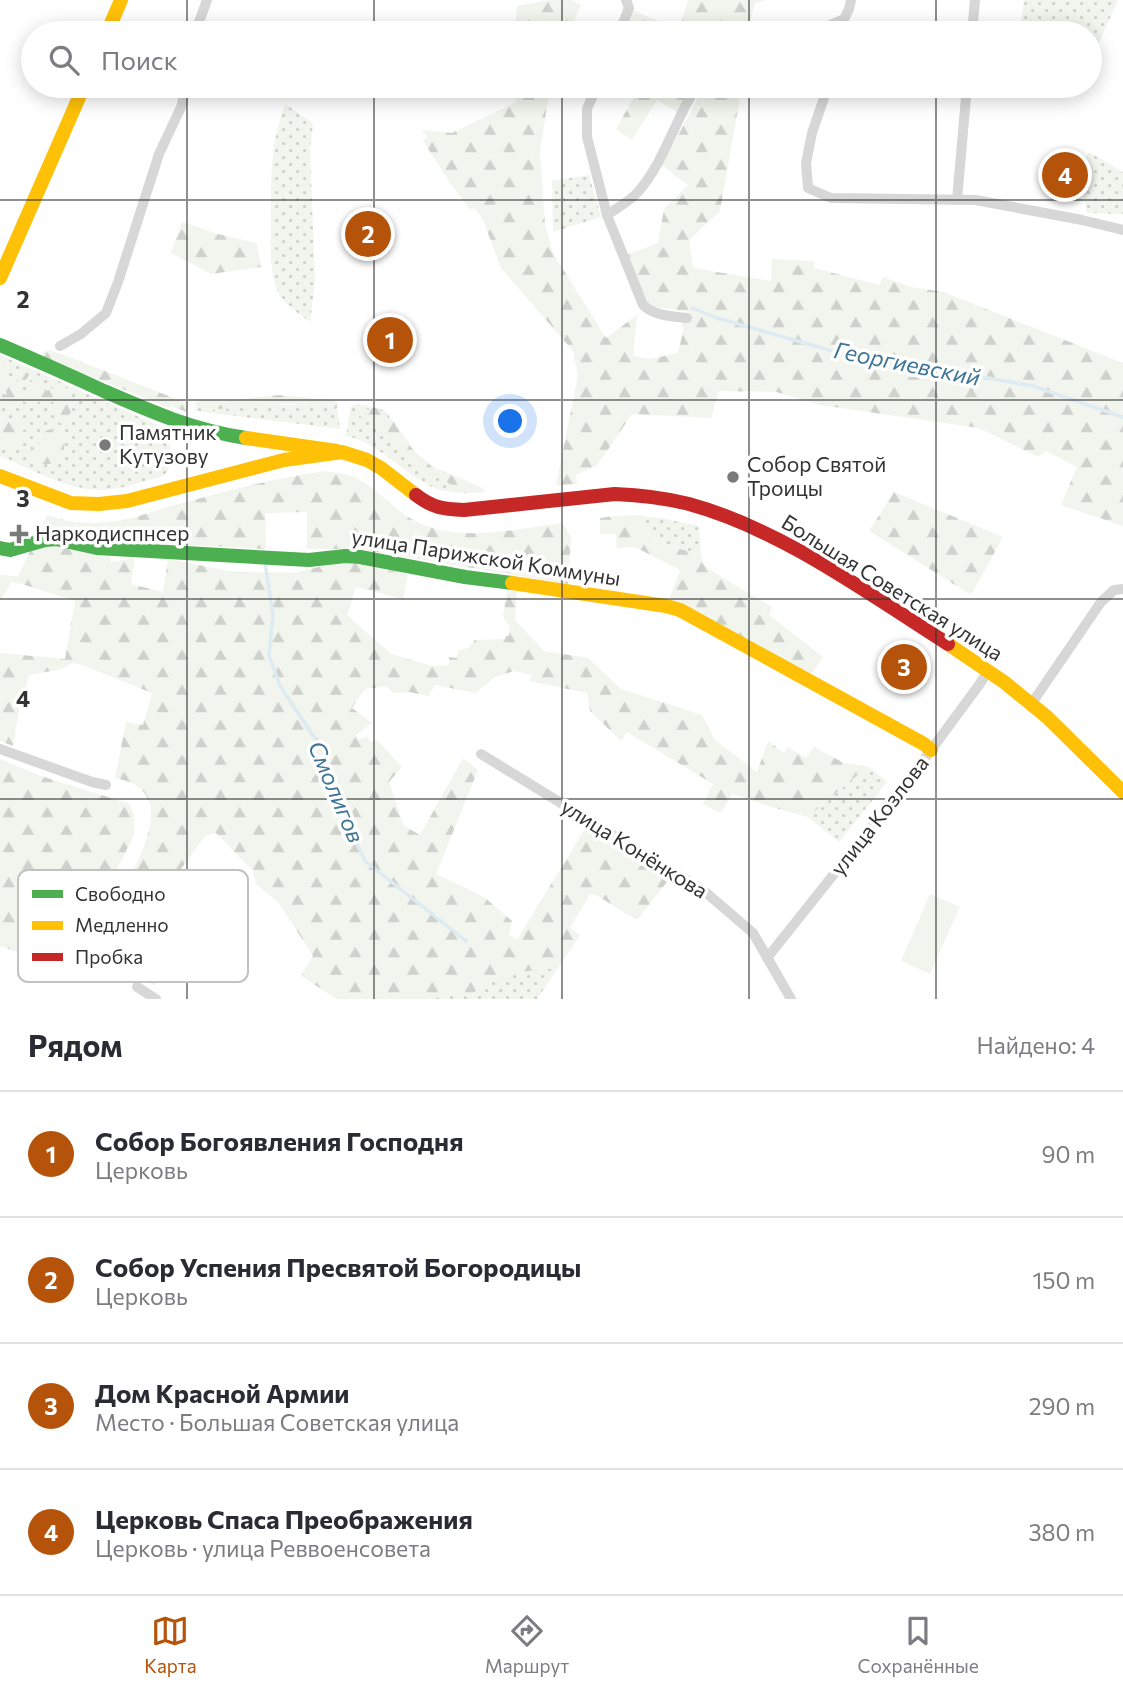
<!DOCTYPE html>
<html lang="ru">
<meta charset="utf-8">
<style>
:root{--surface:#fff;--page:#f2f2f3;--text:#2b2b33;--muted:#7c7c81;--line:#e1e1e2;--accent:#b45309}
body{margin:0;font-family:Commissioner,sans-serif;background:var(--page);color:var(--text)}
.you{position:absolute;left:511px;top:422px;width:24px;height:24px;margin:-18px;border:5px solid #fff;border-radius:50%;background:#1a73e8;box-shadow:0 0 0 10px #1a73e833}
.badge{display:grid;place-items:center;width:46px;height:46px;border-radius:50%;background:var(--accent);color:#fff;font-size:23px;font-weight:700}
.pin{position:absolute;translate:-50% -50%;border:4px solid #fff;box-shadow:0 2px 7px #0006}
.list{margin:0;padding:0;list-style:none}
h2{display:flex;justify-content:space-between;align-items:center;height:91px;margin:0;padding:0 28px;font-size:30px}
h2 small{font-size:23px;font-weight:400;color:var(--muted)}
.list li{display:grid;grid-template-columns:46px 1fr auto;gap:21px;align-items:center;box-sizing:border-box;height:126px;padding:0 28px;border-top:2px solid var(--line)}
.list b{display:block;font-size:26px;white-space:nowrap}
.list p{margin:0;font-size:23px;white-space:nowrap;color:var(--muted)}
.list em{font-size:23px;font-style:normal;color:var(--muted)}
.icon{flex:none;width:38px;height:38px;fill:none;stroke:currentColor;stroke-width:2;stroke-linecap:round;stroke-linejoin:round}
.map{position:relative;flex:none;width:1123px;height:999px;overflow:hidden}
.search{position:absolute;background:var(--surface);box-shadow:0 4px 18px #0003;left:21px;right:21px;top:21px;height:77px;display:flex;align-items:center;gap:18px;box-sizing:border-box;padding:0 24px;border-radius:38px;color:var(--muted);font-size:26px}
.sheet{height:595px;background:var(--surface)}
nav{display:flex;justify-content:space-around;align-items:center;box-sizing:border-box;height:98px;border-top:2px solid var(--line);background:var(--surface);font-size:19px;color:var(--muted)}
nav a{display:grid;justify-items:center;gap:4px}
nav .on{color:var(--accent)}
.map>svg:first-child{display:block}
.grass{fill:url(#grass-dots)}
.forest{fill:url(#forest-firs)}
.garden{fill:#f1f5ed}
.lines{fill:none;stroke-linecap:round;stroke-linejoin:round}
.stream{stroke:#ddebf3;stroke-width:3.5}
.street{stroke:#d7d7d7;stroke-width:10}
.fast{stroke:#4caf50;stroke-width:14}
.slow{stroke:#ffc107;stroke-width:14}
.jam{stroke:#c62828;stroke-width:14}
.grid{fill:none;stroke:#333;stroke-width:2;stroke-opacity:0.55}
.poi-dot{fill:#7a7a7a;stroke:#fff;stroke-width:2.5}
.labels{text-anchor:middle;stroke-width:7;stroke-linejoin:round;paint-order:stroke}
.poi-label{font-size:21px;fill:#333;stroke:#fff;text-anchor:start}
.street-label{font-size:21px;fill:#333;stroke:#fff}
.water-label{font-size:23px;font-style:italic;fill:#3f7597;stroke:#fff}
.key{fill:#fff;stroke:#c2c2c2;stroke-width:2}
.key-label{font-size:19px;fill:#333}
.grid-label{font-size:23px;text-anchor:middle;font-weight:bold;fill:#333;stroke:#fff;stroke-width:7;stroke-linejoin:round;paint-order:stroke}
</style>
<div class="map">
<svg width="1123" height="999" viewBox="0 0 1123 999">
<defs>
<pattern id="grass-dots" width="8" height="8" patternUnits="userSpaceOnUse" patternTransform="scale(1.75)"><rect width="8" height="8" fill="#f1f5ed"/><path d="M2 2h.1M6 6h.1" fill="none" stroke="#cfd2cc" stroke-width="1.8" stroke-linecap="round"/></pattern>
<pattern id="forest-firs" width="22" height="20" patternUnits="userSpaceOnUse" patternTransform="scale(1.75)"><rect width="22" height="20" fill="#f1f5ed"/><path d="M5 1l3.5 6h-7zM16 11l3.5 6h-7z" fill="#cfd2cc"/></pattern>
</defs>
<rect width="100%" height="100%" fill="#fff"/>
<g class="grass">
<polygon points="1024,0 1118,0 1092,58 1090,57 1090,33 1033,33 1020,29"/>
<path d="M285,104L313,123L310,151L315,280L310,322C299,313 284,305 278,292C269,272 271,249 271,228C271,183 269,146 285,104Z"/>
<path d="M1089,152L1123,172V214L1087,213C1084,193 1077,170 1089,152Z"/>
<polygon points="589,175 601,217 553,232 552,181"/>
<path d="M0,355L162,427C171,437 171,451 170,464C168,477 157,478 146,481C132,485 118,489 103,490C70,491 30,469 0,456Z"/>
<polygon points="267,404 313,406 334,409 337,408 340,429 195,411 196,407 211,410"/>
<path d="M357,404L378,408L386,412L418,455L436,468L484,489L485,492C466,493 447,494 430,486C400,471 380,443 346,436L351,407Z"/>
<path d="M635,515L661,518L699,526L701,554C672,547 649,544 635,515Z"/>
<polygon points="868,766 887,782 839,842 808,817"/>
<polygon points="558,968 537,999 428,999 460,994 467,997 480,988 509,973"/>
</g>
<g class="forest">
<polygon points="549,0 571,0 581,5 568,33 515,33 517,6"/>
<polygon points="688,0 766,0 755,3 747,33 622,33 632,10 679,30"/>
<polygon points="515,86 550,86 540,152 545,224 553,253 606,338 637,315 633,356 650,359 678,353 683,332 682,322 689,312 648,306 627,255 658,243 664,209 688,185 661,165 670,151 704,86 742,86 720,211 689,240 693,268 771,281 772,259 814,261 814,268 879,285 883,277 911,287 943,292 1123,363 1123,526 1061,505 1077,467 1046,451 1038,457 979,428 820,405 776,392 719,391 711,418 632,414 607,451 596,466 576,475 577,484 556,485 578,375 573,351 501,268 483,220 475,208 470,209 453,187 423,141 428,137 421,130 452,133 516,102"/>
<polygon points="640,86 690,86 680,114 657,100 632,140 616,129"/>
<polygon points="182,222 218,234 256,243 262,267 211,274 171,253"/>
<polygon points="51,350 189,404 187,412 171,406 169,408 43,357 43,352"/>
<polygon points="0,360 5,363 6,366 3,375 18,381 21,379 20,375 22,372 28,373 29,375 22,386 18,399 13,403 10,404 0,399 7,394 6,391 0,388"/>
<path d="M35,375C46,376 42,385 47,391L52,389L54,384L69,389C74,397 73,408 69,416L71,421C66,426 62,425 57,421L56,410L53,402L41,401L33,405L24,402V397L29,392L28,385L35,378Z"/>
<path d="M279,395L328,400H334L338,404L337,408L334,409C312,406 287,402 264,405C242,407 220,411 198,408L195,404L196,402L203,400L225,401Z"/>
<polygon points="363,408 370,410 372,408 376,408 393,421 407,443 420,457 432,467 482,488 479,493 463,491 412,464 398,449 387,432 370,420 359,416 358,413"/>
<path d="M0,413H6L10,420L20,418L26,422L27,429L17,432L24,439C25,445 20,448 14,449L0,444Z"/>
<path d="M51,429L65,437L63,459C55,465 36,467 31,457C29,454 31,450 31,447C37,442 41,443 47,447L51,446L49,441L40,436L46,431Z"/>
<path d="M327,471C338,473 349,474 358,479C377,489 392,507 410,518C453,545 515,529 563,523L571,537L568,584L358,549H307V512L265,513L266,549L186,545L116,544L40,530L47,515C71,524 97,525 122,520C141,517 160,508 179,504C228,491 277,477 327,471Z"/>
<polygon points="894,492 1003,537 971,595 869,531"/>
<path d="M635,515C649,545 672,547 701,554L703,564L715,573L772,607L769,615L823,657L810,676L669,600L680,570L635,547L617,548L616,534H600V518L615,516Z"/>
<path d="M36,539L111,557V562L135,558L131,584L163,592L168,559L234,572L294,573L343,561L408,574L403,599L356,587L347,615L391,654L432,666L449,665V657L456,658L459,650L468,648L475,640L505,639L506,635L509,636L510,627L503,617L507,591L517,589L515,620L544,651L588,658L621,689L702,715L715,740L757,772L768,741L784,753L788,747L806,758L814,747L844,763L868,766L808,817L775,808L732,794L721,813L703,804L713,784L627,732L621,741L590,711L587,693L529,681L532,675L514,671L495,677L475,693L435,685L428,696L409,692L393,693L386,686L365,689L352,708L372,723L356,735L359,740L367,736L371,742L377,740L402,767L389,782L404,826L420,835L463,758L478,770L436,874L484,897L512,921L509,935L517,940L586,827L671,877L637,920L596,895L590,894L570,928L580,935L558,968L509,973L480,988L467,997L460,994L428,999H337L301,976L313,956L279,903L256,884L253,871L216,833L205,836L165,891L189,925L155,985L142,980L162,947L113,921L95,954L76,943C85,920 109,903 124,884C138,867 160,817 147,797C140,784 129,781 115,778L126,722L143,725L152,693L80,664L72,663L62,669L29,675L19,709L13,746L0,741V653L65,659L75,601L22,584L11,582L0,601V575L18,576Z"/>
<polygon points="0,759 41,776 130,804 134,815 134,835 114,875 97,893 70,918 60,935 63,953 77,967 75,977 2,946 0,948"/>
</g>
<polygon class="garden" points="930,894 960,907 930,974 901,961"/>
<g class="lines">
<g class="stream">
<polyline points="692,308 717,318 857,358 937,369 1033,386 1123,417"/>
<polyline points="265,563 273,615 269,656 280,686 324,752 343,814 365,861 466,941"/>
</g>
<g class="street">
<polyline points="195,33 207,0"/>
<polyline points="619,33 629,8 626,0"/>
<polyline points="811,33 844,19"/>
<polyline points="840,33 844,19 849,9 851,0"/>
<polyline points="972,33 975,0"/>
<path d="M597,86L587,109V137L607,215L643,305C655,316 671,316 687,318"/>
<polyline points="828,86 812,133 806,163 808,188 831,198 976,200 1082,220 1123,230"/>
<polyline points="957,200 967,86"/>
<path d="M607,215C617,208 630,201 638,192C665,161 675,119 697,86"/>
<polyline points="60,346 81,334 106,313 118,282 159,154 182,105 185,86"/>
<polyline points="1032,703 1101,602 1114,590 1123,589"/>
<polyline points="0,749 92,782 106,785"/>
<polyline points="481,754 703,890 753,933 791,999"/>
<polyline points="767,958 909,780 979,685 988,671"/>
<polyline points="137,987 156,999"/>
</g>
<g class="fast">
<path d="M0,345C35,360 69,375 104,391C152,412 193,430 246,438"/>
<polyline points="0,548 10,550 45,540 56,539 97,548 309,560 345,556 360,557 465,577 512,583"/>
</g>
<g class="slow">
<polyline points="107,33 121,0"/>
<polyline points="0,278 84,86"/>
<polyline points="246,438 337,451"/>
<polyline points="0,476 71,503 99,504 127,501 284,460 342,452 367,460 381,468 416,495"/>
<polyline points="512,583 666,606 680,610 924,744 931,750"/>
<polyline points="948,644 1004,682 1047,717 1123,792"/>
</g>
<path class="jam" d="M416,495C433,508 443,509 464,510L615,494C640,495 665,498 689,504C781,529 869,594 948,644"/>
</g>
<path class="grid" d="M187,0V33M374,0V33M562,0V33M749,0V33M936,0V33M187,86V999M374,86V999M562,86V999M749,86V999M936,86V999M0,200H1123M0,400H1123M0,599H1123M0,799H1123"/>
<g class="poi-dot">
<circle cx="105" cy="445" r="7"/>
<circle cx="733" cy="477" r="7"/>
<path d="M15.5 523.5h7v7h7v7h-7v7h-7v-7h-7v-7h7z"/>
</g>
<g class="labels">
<g class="poi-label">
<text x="119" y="440">Памятник<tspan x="119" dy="24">Кутузову</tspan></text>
<text x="747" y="472">Собор Святой<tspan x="747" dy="24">Троицы</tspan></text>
<text x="35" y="541">Наркодиспнсер</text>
</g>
<g class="street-label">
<text transform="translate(486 558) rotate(9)" y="7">улица Парижской Коммуны</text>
<text transform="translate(892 588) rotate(32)" y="7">Большая Советская улица</text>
<text transform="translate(880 816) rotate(-52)" y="7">улица Козлова</text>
<text transform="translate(634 849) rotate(32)" y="7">улица Конёнкова</text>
</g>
<g class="water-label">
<text transform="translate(907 364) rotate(11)" y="8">Георгиевский</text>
<text transform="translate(336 792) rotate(67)" y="8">Смолигов</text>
</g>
</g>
<rect x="18" y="870" width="230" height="112" rx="10" class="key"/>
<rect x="32" y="890" width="31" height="8" fill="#4caf50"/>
<rect x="32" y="921" width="31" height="9" fill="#ffc107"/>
<rect x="32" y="953" width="31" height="8" fill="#c62828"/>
<g class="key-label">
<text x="75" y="901">Свободно</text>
<text x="75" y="932">Медленно</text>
<text x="75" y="964">Пробка</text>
</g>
<g class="grid-label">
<text x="23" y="308">2</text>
<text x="23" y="507">3</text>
<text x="23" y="707">4</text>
</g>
</svg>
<div class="you"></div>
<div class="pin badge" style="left:390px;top:340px">1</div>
<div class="pin badge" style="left:368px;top:234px">2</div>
<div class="pin badge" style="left:904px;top:667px">3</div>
<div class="pin badge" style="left:1065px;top:175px">4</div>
<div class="search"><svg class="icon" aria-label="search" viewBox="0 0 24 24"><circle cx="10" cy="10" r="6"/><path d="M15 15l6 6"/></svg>Поиск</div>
</div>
<section class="sheet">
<h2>Рядом<small>Найдено: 4</small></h2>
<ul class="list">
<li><span class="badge">1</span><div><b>Собор Богоявления Господня</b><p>Церковь</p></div><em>90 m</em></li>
<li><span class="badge">2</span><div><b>Собор Успения Пресвятой Богородицы</b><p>Церковь</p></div><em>150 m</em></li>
<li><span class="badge">3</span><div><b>Дом Красной Армии</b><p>Место · Большая Советская улица</p></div><em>290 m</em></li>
<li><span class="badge">4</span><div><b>Церковь Спаса Преображения</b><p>Церковь · улица Реввоенсовета</p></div><em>380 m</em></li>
</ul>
</section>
<nav>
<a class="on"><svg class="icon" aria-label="map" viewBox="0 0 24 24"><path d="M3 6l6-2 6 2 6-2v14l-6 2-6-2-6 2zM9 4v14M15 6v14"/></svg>Карта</a>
<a><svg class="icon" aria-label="directions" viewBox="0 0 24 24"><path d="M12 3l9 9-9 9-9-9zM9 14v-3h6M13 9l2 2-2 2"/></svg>Маршрут</a>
<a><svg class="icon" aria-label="saved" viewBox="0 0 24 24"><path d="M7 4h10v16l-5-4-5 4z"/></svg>Сохранённые</a>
</nav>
